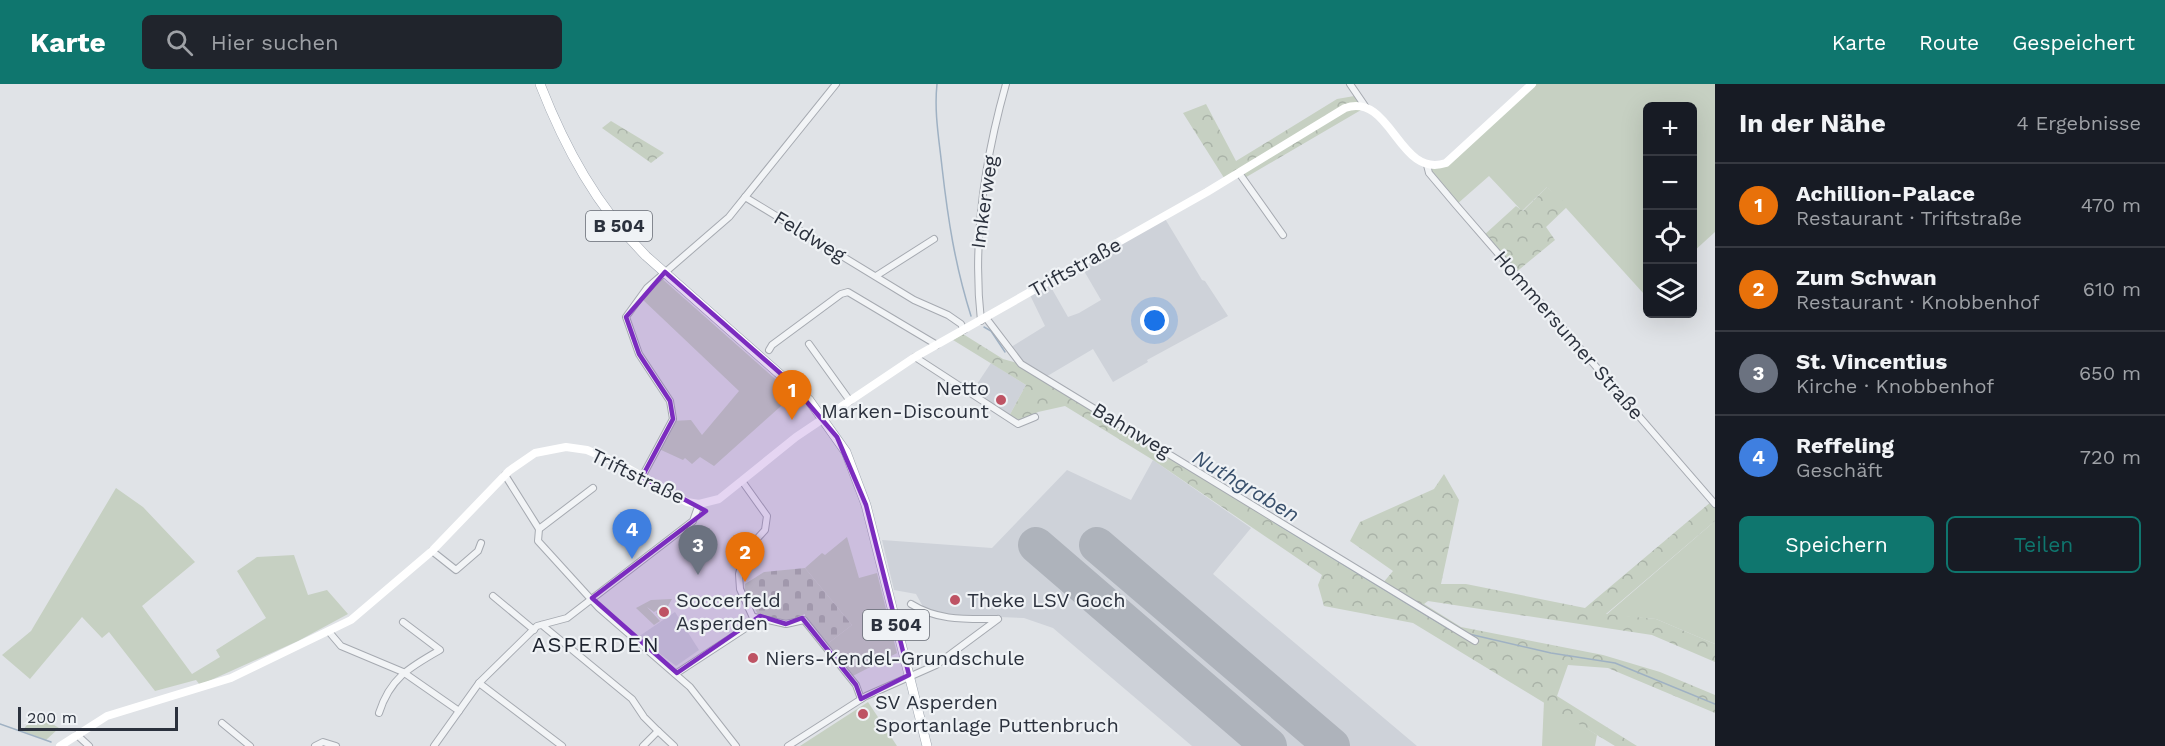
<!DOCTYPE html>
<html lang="de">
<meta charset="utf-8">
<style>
:root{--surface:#171b24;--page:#20242c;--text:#f1f3f6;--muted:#9ea1a6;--line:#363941;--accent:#0f766e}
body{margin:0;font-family:"Work Sans",sans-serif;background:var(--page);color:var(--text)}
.controls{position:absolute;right:18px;top:18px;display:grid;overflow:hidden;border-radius:9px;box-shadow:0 6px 24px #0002}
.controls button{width:54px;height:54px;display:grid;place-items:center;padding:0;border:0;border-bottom:2px solid var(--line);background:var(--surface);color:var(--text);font:30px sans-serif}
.scale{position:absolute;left:18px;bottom:15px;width:160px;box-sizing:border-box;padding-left:6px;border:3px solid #2b313d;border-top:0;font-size:16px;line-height:21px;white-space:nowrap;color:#2b313d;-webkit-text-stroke:4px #eff2f5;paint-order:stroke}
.you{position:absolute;left:1155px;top:237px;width:21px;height:21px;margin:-15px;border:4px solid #fff;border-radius:50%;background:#1a73e8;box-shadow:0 0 0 9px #1a73e833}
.badge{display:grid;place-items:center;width:39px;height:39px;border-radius:50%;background:var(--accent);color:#fff;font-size:20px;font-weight:700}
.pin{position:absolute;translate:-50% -50px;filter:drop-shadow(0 2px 3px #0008)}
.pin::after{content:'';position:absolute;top:32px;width:21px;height:18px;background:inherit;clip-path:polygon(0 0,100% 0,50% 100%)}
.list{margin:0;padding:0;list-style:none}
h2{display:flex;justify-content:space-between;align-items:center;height:78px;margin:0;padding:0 24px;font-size:26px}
h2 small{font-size:20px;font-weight:400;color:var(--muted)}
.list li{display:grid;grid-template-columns:39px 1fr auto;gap:18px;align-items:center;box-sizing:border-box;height:84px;padding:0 24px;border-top:2px solid var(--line)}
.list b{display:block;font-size:22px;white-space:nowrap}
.list p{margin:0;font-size:20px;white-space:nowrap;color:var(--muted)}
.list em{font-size:20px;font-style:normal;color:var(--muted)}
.actions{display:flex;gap:12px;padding:18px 24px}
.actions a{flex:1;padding:14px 0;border:2px solid var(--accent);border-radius:9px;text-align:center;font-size:21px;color:var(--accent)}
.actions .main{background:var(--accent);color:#fff}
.icon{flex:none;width:33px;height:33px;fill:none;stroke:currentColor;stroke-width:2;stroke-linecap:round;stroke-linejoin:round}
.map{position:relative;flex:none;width:1715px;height:662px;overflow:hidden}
header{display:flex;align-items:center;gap:36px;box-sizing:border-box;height:84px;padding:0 30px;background:var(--accent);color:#fff}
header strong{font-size:28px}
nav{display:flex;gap:33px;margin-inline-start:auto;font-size:21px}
.search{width:420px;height:54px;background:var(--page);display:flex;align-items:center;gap:15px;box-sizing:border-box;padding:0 21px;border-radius:9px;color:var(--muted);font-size:22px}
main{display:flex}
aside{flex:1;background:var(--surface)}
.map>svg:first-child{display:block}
.built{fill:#ced2d9}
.green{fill:#c6d0c2}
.forest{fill:url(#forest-crowns)}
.cemetery{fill:url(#cemetery-stones)}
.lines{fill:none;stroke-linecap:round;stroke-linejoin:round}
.stream{stroke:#9fb1c3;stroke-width:1.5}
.runway{stroke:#aeb3bb;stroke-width:36}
.street-casing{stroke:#a6aab1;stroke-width:8}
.primary-casing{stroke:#a1a8b2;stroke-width:10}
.street{stroke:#f2f4f6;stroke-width:6}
.secondary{stroke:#fff;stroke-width:8}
.primary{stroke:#fff;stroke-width:9}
.marked{fill:#7b2cbf;fill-opacity:0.2;stroke:#7b2cbf;stroke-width:4.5;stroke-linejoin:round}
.poi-dot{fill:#be5364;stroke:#eff2f5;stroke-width:2}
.labels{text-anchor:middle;stroke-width:4.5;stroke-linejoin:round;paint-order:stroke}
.shield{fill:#eff2f5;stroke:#666b74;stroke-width:1.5}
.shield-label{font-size:18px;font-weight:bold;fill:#2b313d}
.street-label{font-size:20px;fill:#2b313d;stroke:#eff2f5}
.poi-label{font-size:20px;fill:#2b313d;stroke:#eff2f5;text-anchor:start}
.water-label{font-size:21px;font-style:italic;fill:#39506c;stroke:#eff2f5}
.quarter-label{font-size:22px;letter-spacing:1.5px;fill:#1d232e;stroke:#eff2f5}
</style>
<header>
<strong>Karte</strong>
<div class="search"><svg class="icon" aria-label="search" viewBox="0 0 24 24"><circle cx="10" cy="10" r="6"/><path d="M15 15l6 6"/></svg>Hier suchen</div>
<nav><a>Karte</a><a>Route</a><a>Gespeichert</a></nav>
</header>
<main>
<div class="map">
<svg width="1715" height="662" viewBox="0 0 1715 662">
<defs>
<pattern id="forest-crowns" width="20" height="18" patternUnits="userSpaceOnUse" patternTransform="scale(1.5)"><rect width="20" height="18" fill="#c6d0c2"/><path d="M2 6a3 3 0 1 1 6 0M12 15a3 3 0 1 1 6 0" fill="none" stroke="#aab3a8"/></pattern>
<pattern id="cemetery-stones" width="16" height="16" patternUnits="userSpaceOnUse" patternTransform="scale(1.5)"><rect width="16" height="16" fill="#c6d0c2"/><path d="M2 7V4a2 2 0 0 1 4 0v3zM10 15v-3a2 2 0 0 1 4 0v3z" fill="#aab3a8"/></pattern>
</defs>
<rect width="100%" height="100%" fill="#e0e3e7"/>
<g class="built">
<polygon points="1164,133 1202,196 1205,197 1228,232 1147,276 1148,278 1113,298 1093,265 1044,294 1021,280 1008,265 1045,242 1029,209 1048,198 1068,233 1079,229 1101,216 1080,180"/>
<polygon points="991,279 1026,301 1008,334 971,309"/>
<polygon points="1153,376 1251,444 1213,490 1417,662 1192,662 1053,544 1024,534 927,530 916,510 894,506 882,456 992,464 1067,386 1131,416"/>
<polygon points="675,528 699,566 676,582 638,553"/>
</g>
<g class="green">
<polygon points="1532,0 1715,0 1715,148 1693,168 1692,22 1648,22 1648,207 1644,210 1547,103 1522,127 1489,92 1456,121 1429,89 1432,81 1440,81"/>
<polygon points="659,192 799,316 795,320 789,315 714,382 700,373 692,380 685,374 683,376 659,365 672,337 691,336 702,351 739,307 641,214"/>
<polygon points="116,404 143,423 195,478 142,522 192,590 220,573 216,566 266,534 237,487 257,473 294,471 308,511 327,506 348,530 298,557 200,601 196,596 155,607 109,548 102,554 82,533 30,595 2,571 31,547"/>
<polygon points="1715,437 1715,560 1656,535 1606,531"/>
<polygon points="847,453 859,494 877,489 897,569 851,593 826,561 852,541 805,484 822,469 825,471"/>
<polygon points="672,515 668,522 671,528 660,535 656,529 667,520 654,528 647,523 660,537 654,541 636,524 651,516"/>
<polygon points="1544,617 1597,651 1595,662 1542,662"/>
<polygon points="868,618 897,662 800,662"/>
<polygon points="36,630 59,644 46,656 22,647"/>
</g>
<g class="forest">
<polygon points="1360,11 1361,26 1243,95 1239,89 1226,97 1183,29 1206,20 1236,77 1337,15"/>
<polygon points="611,37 664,69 651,79 602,44"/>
<polygon points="1547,103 1568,122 1546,143 1555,156 1515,189 1483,152 1516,122 1523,127"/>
<polygon points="963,250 1003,275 1021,280 1382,500 1393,487 1350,457 1360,438 1434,405 1444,390 1459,416 1441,500 1466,500 1585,524 1712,417 1715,420 1715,437 1606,530 1656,535 1715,560 1715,578 1652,551 1428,517 1424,520 1461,543 1603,571 1660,588 1715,611 1715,629 1608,584 1568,581 1557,612 1637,662 1615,662 1413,539 1324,522 1318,501 1322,491 1153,376 1065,322 1038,328 1018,340 1008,334 1026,301 953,256"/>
</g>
<polygon class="cemetery" points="805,484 852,541 826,561 805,534 805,530 786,538 758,530 744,508 745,500 764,488"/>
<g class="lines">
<g class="stream">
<path d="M937,0C934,28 939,55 942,83C948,136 955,181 971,232"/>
<polyline points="984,243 991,247 1005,268"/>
<polyline points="1274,438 1449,545"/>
<polyline points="1469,550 1551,569 1615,579 1715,620"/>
<polyline points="0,640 51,658"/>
</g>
<g class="runway">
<polyline points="1036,461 1269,662"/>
<polyline points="1097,461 1332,662"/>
</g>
<g class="street-casing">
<g id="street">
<polyline points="1350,0 1365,22"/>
<polyline points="1427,81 1429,89 1456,121 1715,420"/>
<polyline points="1239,89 1283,151"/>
<polyline points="745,113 914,216 948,231 961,240 964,246"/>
<polyline points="876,192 934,155"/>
<polyline points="986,234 1021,280 1475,557"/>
<path d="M981,237C972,157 984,78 1006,0"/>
<polyline points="809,260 850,317"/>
<polyline points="769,266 772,261 841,210 848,208 937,261"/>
<polyline points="915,273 1018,340 1035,333"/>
<polyline points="505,391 539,445 538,457 599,524 690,603 736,662"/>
<polyline points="642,393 673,335 670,317 639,270 626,233 647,204 729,133 836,0"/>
<polyline points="539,445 593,404"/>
<polyline points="432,467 456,486 478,467 481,459"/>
<polyline points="493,512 534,546"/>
<path d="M911,520C938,537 966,535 997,535"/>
<polyline points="754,533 786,540 804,536 856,601 861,615"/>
<polyline points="542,541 632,615 644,633 658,647"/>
<polyline points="330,549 341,562 403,588 459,627"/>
<polyline points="677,589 755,538 740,505 739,490 744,469 765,446 767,432 742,397"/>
<polyline points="479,599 562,662"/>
<path d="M379,629C390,594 410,583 440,566L403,538"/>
<polyline points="222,639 250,662"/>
<polyline points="77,651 89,662"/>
<polyline points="315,662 323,658 336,662"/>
<polyline points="434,662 479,599 537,542 567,534 693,437 699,420"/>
<polyline points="643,662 658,647 674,662"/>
<polyline points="788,662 866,612 936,581 998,535"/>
</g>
</g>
<g class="primary-casing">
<path id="primary" d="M540,0C565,64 597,123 646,172L809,316L846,368L866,421L927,662"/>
</g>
<use href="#street" class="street"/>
<path class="secondary" d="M60,662L107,632L231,594L351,536L432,467L509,387L535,369L566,363L587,366L622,381L687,418L699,420L719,415L796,353L915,273L1207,108L1345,24C1392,8 1398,95 1446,79L1532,0"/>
<use href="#primary" class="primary"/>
</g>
<path class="marked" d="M665,188L788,296L837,353L866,421L909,591L861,615L856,601L802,534L786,540L760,532L677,589L592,514L706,427L642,393L673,335L670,317L639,270L626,233Z"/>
<g class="poi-dot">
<circle cx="1001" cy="316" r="6"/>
<circle cx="955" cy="516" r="6"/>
<circle cx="664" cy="528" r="6"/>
<circle cx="753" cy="574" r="6"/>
<circle cx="863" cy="630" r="6"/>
</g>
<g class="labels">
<g class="shield">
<rect x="586" y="127" width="66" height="30" rx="4.5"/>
<rect x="863" y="526" width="66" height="30" rx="4.5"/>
</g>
<g class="shield-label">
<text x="619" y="148">B 504</text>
<text x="896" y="547">B 504</text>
</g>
<g class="street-label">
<text transform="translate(984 118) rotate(-82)" y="7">Imkerweg</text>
<text transform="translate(810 152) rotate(31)" y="7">Feldweg</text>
<text transform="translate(1075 183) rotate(-29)" y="7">Triftstraße</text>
<text transform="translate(1569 251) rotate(49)" y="7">Hommersumer Straße</text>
<text transform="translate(1132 346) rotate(31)" y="7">Bahnweg</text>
<text transform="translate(638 392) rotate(26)" y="7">Triftstraße</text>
</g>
<g class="poi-label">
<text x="989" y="311" text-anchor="end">Netto<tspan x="989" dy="23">Marken-Discount</tspan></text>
<text x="676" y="523">Soccerfeld<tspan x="676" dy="23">Asperden</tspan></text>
<text x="967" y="523">Theke LSV Goch</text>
<text x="765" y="581">Niers-Kendel-Grundschule</text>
<text x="875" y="625">SV Asperden<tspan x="875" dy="23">Sportanlage Puttenbruch</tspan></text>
</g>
<g class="water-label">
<text transform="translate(1246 402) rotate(31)" y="7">Nuthgraben</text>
</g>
<g class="quarter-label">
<text x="596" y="568">ASPERDEN</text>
</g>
</g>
</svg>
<div class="controls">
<button>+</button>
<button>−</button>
<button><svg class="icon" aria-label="locate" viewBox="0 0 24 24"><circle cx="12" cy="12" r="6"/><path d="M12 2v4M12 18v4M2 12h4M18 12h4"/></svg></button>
<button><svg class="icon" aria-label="layers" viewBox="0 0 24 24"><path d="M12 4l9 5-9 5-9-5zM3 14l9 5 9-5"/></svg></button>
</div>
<div class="scale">200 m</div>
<div class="you"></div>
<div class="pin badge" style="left:792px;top:336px;background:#e8710a">1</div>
<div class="pin badge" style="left:745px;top:498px;background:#e8710a">2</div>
<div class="pin badge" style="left:698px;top:491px;background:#6b7280">3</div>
<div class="pin badge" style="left:632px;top:475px;background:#3f7fe0">4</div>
</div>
<aside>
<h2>In der Nähe<small>4 Ergebnisse</small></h2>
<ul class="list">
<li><span class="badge" style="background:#e8710a">1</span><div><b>Achillion-Palace</b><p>Restaurant · Triftstraße</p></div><em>470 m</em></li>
<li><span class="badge" style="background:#e8710a">2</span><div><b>Zum Schwan</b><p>Restaurant · Knobbenhof</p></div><em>610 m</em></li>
<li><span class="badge" style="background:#6b7280">3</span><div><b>St. Vincentius</b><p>Kirche · Knobbenhof</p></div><em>650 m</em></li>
<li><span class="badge" style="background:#3f7fe0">4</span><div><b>Reffeling</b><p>Geschäft</p></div><em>720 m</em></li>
</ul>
<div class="actions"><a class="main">Speichern</a><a>Teilen</a></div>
</aside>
</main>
